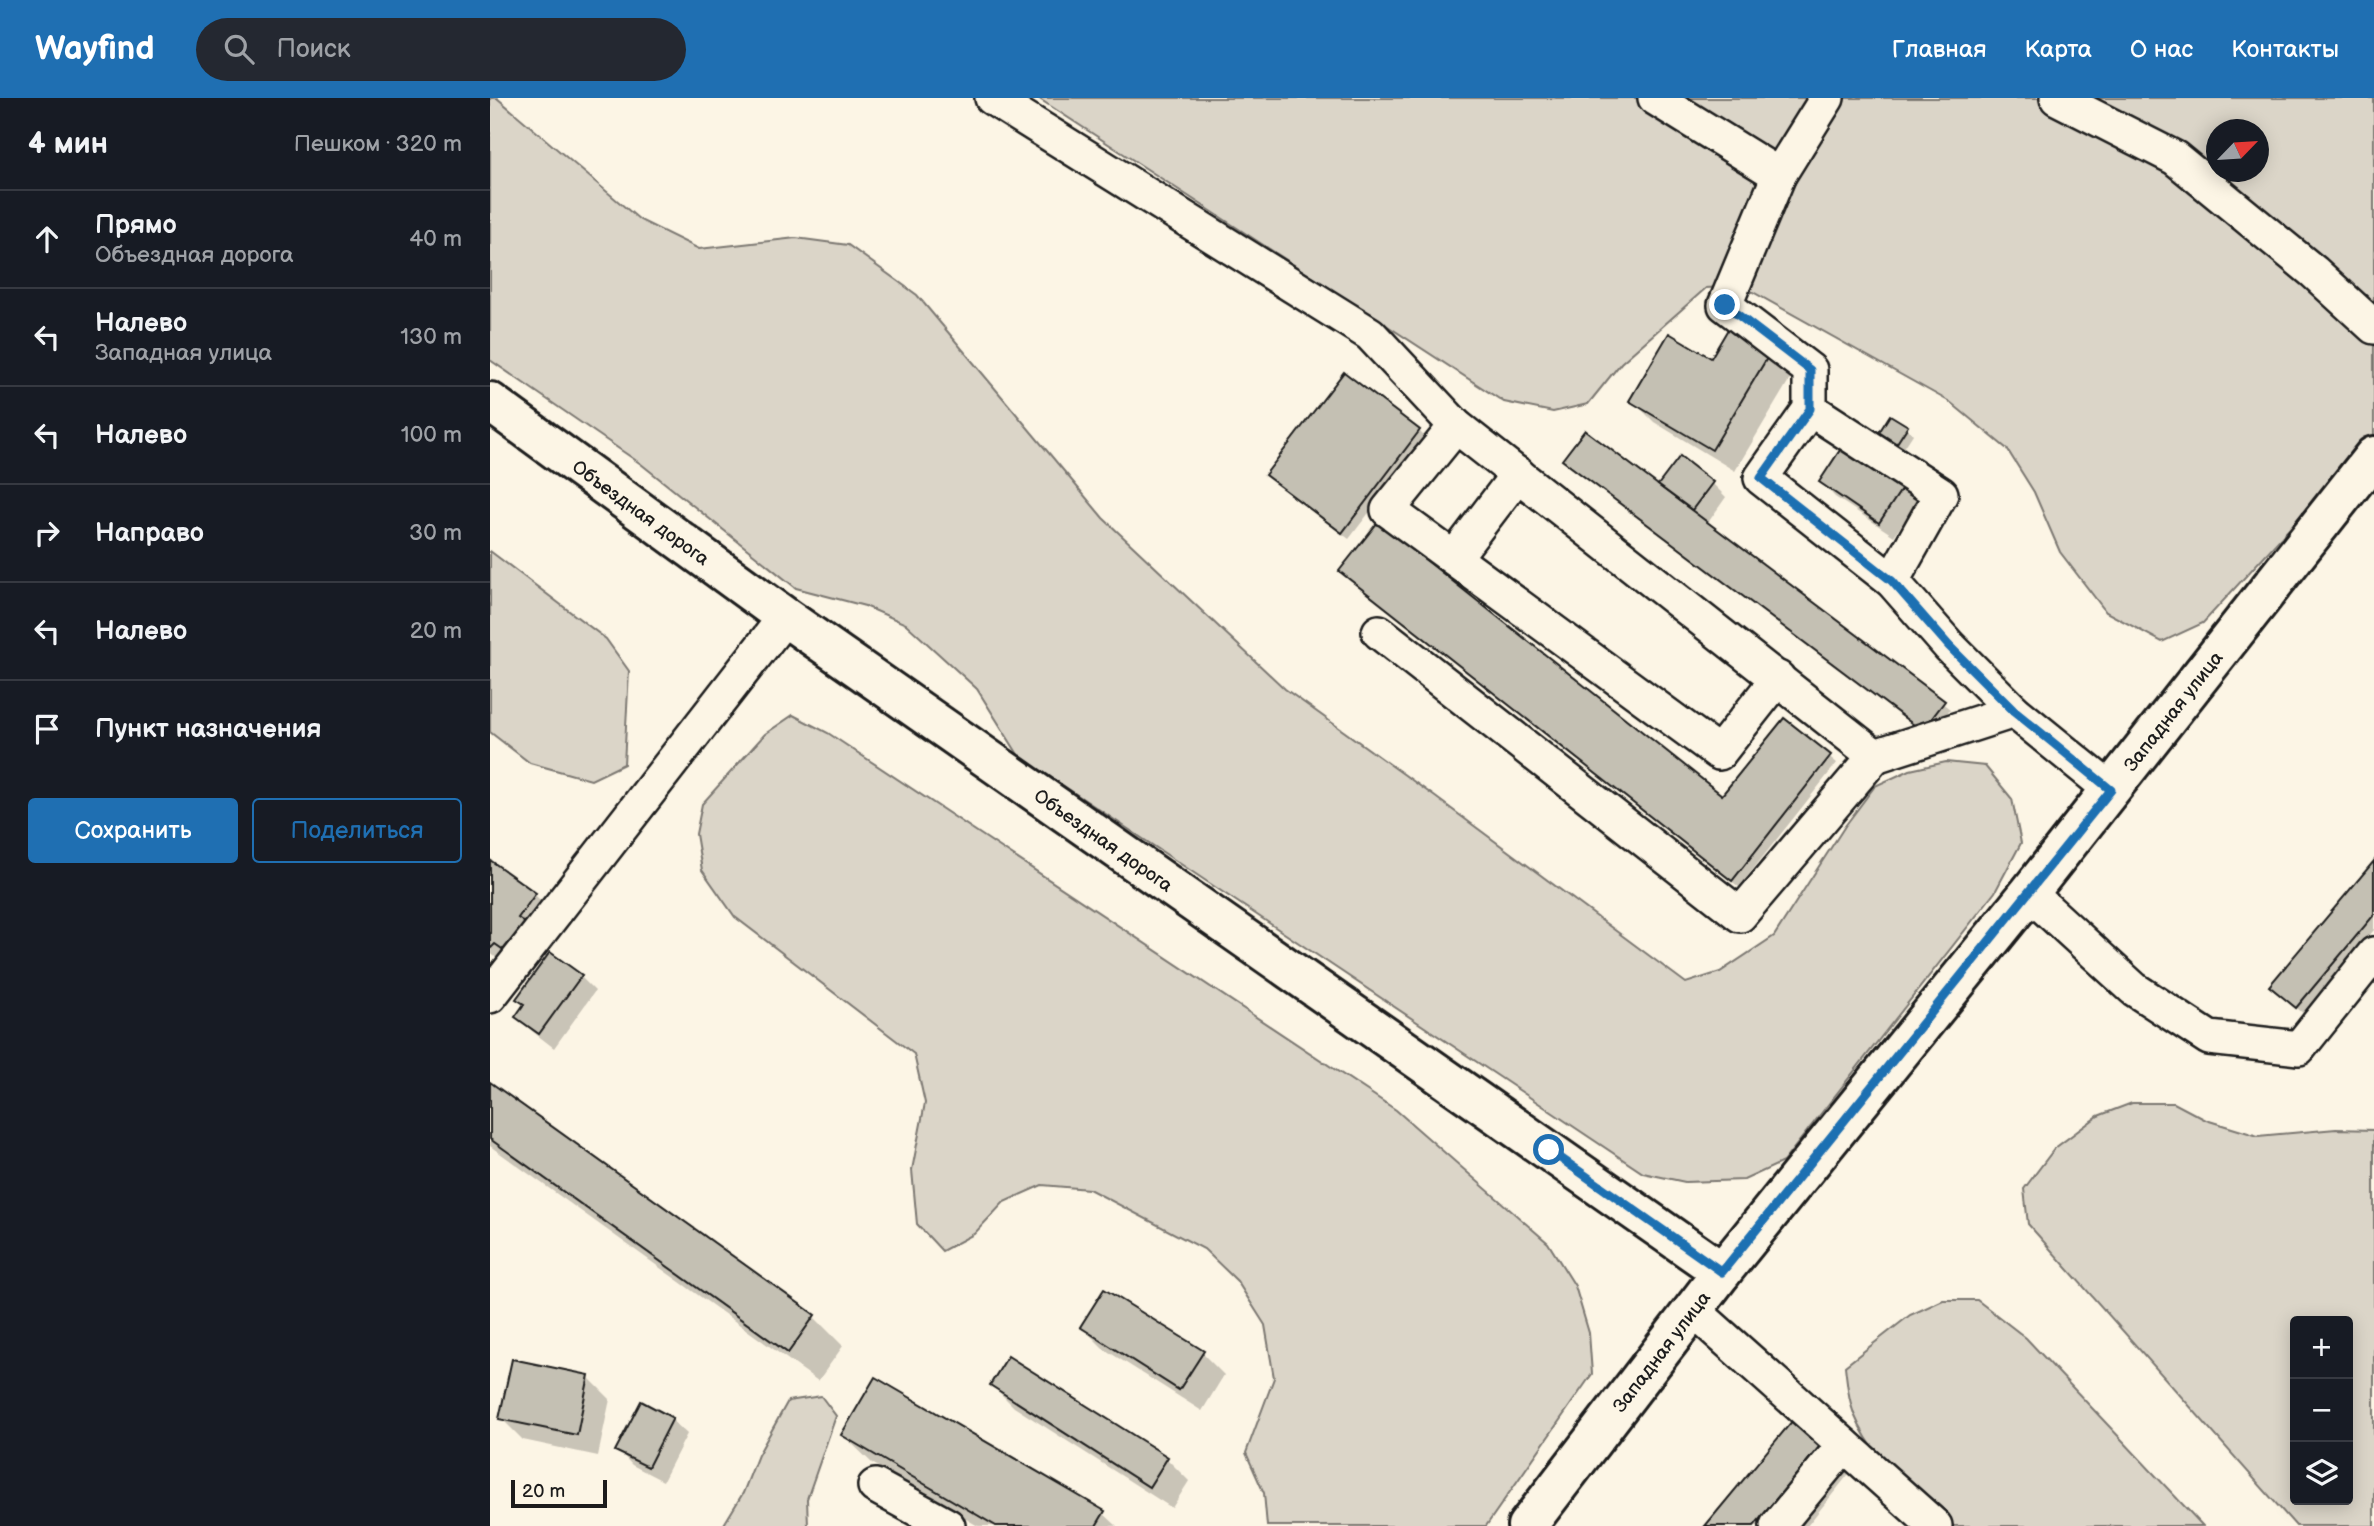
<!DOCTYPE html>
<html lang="ru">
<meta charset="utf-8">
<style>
:root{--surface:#171b24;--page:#242831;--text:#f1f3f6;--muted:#9ea1a6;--line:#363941;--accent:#1f6fb2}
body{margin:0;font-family:"Balsamiq Sans",sans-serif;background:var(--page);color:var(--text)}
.controls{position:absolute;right:21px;bottom:21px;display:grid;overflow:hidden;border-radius:7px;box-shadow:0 4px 18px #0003}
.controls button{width:63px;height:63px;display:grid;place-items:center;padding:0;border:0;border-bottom:2px solid var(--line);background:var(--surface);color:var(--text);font:35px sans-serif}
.compass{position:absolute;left:1716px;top:21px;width:63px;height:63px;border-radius:50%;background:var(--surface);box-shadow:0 4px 18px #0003;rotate:65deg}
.scale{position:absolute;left:21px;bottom:18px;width:96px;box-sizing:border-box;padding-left:7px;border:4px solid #1c1c1c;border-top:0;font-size:19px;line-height:24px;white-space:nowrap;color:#1c1c1c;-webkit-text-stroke:5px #fcf5e5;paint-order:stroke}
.stop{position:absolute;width:21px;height:21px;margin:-16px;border:5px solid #1f6fb2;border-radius:50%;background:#fff}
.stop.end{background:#1f6fb2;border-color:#fff;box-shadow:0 2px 7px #0008}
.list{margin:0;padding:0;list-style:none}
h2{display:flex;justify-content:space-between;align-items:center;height:91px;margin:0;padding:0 28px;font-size:30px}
h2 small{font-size:23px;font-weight:400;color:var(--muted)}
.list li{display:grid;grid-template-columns:46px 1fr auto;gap:21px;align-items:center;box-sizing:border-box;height:98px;padding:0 28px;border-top:2px solid var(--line)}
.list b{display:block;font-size:26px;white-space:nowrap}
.list p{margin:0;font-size:23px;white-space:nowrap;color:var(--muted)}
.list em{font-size:23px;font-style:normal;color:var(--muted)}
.actions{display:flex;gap:14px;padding:21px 28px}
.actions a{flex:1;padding:16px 0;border:2px solid var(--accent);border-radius:7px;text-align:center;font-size:24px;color:var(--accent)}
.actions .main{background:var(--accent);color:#fff}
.icon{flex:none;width:38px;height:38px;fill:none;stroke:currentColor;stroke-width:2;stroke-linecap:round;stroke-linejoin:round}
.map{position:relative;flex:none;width:1884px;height:1428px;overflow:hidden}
header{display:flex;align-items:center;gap:42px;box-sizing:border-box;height:98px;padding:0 35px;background:var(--accent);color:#fff}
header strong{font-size:33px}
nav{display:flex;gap:38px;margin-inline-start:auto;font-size:24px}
.search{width:490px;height:63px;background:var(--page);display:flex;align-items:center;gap:18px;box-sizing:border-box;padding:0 24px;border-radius:38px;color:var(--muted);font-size:26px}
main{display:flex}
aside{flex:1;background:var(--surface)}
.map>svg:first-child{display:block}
.green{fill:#dbd5c8;stroke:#7c7872;stroke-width:2;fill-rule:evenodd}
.shadow{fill:#0003}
.building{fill:#c4c0b3;stroke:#1c1c1c;stroke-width:2}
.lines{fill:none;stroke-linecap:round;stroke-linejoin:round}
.minor-casing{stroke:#1c1c1c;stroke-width:38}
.major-casing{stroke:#1c1c1c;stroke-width:44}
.minor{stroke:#fcf5e5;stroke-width:33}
.major{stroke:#fcf5e5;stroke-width:38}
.route{stroke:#1f6fb2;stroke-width:9}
.labels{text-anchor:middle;stroke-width:6;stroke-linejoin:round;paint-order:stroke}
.street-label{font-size:19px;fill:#1c1c1c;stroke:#fcf5e5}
</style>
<header>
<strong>Wayfind</strong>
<div class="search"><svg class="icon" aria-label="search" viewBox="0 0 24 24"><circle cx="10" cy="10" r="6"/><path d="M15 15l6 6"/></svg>Поиск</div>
<nav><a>Главная</a><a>Карта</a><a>О нас</a><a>Контакты</a></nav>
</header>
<main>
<aside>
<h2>4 мин<small>Пешком · 320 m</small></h2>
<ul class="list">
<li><svg class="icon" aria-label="ahead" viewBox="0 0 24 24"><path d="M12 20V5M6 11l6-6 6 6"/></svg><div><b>Прямо</b><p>Объездная дорога</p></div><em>40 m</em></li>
<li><svg class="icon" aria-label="left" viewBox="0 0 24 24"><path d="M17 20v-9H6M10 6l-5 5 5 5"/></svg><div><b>Налево</b><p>Западная улица</p></div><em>130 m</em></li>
<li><svg class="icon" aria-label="left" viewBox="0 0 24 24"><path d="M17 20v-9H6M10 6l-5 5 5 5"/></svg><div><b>Налево</b></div><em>100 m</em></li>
<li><svg class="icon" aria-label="right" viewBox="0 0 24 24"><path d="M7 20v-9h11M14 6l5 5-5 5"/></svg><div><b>Направо</b></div><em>30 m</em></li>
<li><svg class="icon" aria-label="left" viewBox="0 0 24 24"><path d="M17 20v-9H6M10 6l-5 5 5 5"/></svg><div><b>Налево</b></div><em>20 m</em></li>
<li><svg class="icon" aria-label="arrive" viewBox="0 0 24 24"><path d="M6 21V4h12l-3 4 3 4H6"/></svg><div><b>Пункт назначения</b></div></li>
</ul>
<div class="actions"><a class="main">Сохранить</a><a>Поделиться</a></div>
</aside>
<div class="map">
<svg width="1884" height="1428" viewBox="0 0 1884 1428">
<rect width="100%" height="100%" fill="#fcf5e5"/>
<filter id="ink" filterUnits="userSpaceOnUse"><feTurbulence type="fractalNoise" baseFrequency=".0143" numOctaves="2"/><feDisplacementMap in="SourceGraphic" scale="14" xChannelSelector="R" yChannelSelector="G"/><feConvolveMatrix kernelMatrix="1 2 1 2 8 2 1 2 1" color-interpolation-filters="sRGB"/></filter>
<g filter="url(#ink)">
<g class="green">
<polygon points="0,0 7,0 150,122 209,151 306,140 358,147 427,197 613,420 795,591 944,698 1196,885 1230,874 1284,838 1355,728 1385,688 1420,672 1456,664 1495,668 1522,701 1531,745 1505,794 1293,1064 1254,1082 1195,1084 1153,1075 529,658 487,591 416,526 375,508 306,490 151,366 0,262"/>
<path d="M548,0H1884V338L1713,525L1672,544L1616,514L1570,454L1544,394L1517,351L1460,304L1252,188L1216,190L1131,265L1098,306L1063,314L1014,304ZM1727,32H1769V74H1727Z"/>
<polygon points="0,453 116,541 139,573 134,666 101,682 40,665 0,634"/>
<polygon points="303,617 338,635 906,1012 1058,1145 1085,1188 1099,1235 1102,1276 996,1428 777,1428 774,1395 756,1355 784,1280 775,1227 747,1183 714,1151 599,1091 552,1087 514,1104 484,1136 452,1153 427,1126 422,1072 435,1005 424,956 245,819 212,772 206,736 212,706 275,636"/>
<path d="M1642,1005H1684L1716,1022L1768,1038L1846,1031L1884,1032V1428H1806L1538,1126L1534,1091L1565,1050L1608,1018ZM1805,1223H1858V1402H1805Z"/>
<path d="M1453,1202H1487L1536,1240L1713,1428H1452C1421,1394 1382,1360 1364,1316C1358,1300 1357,1285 1355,1268L1420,1217Z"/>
<polygon points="331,1298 346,1318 317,1401 318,1428 233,1428 253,1395 268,1357 298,1303"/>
</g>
<g class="shadow">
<polygon points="1279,257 1301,279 1245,373 1164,324 1142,302 1222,262"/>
<polygon points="1416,329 1423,336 1412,353 1390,336"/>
<polygon points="929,333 936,340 859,441 784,384"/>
<polygon points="1074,362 1168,389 1222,385 1236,399 1217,426 1460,611 1440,639"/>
<polygon points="1331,384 1413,388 1428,402 1404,438 1345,399"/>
<polygon points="859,479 1233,700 1294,622 1347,665 1249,789"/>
<polygon points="0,764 45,797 67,819 50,842 59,851 41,876 28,866 23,872 0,855"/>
<polygon points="1884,765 1884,832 1814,916 1788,894"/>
<polygon points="90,878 105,893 64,950 42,933 27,919 35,908 28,901"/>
<polygon points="0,986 324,1219 353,1248 328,1283 0,1048"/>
<polygon points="592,1229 712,1255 734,1277 712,1313 614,1251"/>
<polygon points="519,1260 677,1361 699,1383 682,1410 524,1309 502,1287"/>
<polygon points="98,1279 120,1301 108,1358 33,1342 11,1320"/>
<polygon points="151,1306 182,1322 197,1336 173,1383 142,1367 128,1352"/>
<polygon points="1308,1319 1362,1372 1317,1428 1218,1428"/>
<polygon points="353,1337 613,1415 627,1428 488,1428 382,1365"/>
</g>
<g class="building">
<polygon points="1238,231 1280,255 1222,352 1139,303 1179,235 1221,260"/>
<polygon points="854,274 930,332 852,435 775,377"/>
<polygon points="1400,317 1418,328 1405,348 1388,336"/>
<polygon points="1095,332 1455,603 1432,633 1072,362"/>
<polygon points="1354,346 1415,386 1389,425 1329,384"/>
<polygon points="1190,358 1223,384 1202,412 1168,387"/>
<polygon points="888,424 1232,697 1294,620 1341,657 1242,783 849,473"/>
<polygon points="0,762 46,795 28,820 38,827 18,855 5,846 0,851"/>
<polygon points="1884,763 1884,817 1806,910 1779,888"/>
<polygon points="60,854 92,877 49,936 25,919 34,906 26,901"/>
<polygon points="0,984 325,1217 298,1255 0,1041"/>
<polygon points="614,1191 714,1253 689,1292 590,1229"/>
<polygon points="518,1258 678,1359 659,1389 500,1287"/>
<polygon points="22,1261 99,1277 87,1337 9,1321"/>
<polygon points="385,1279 615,1413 606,1428 506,1428 351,1337"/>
<polygon points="151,1303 183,1320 158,1369 125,1353"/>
<polygon points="1308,1316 1335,1342 1264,1428 1215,1428"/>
</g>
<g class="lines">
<g class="minor-casing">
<g id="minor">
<polyline points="502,0 880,236 966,328 1385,658 1524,613"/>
<polyline points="1165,0 1289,77"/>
<polyline points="1337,0 1289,77 1235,207 1320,272 1320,311 1271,380 1402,483 1459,548 1524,613 1621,692"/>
<polyline points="1567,0 1685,60 1824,174 1884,229"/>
<polyline points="1320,311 1451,396 1402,483"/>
<polyline points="966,328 898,412 1229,655 1288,580"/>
<polyline points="964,460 1028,376"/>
<polyline points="889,534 1250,817 1385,658"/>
<polyline points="1539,795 1644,891 1719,940 1809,950 1884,856"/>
<polyline points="0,898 295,519"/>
<polyline points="1203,1212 1445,1428"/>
<polyline points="385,1388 458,1428"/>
<polyline points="1287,1428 1354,1347"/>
</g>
</g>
<g class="major-casing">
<g id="major">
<path id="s1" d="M0,304L295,519L1232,1174"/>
<path id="s2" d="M1037,1428L1232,1174L1539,795L1884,358"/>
</g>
</g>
<use href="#minor" class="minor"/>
<use href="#major" class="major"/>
</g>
</g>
<g class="lines" filter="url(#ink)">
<polyline class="route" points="1059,1052 1232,1174 1621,692 1524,613 1459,548 1402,483 1271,380 1320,311 1320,272 1235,207"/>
</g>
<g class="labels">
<g class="street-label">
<text dy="7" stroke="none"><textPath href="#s1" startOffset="187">Объездная дорога</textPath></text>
<text dy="7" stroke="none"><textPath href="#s2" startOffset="1040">Западная улица</textPath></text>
<text dy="7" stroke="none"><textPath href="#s1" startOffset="754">Объездная дорога</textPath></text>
<text dy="7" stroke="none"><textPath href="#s2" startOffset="220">Западная улица</textPath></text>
</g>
</g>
</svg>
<div class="controls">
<button>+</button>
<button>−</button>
<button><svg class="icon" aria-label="layers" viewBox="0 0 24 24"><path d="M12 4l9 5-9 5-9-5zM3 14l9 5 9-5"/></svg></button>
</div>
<svg class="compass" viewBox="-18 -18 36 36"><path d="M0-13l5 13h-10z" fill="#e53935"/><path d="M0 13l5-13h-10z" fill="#9ea1a6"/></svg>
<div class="scale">20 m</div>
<div class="stop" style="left:1059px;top:1052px"></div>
<div class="stop end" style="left:1235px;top:207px"></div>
</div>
</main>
